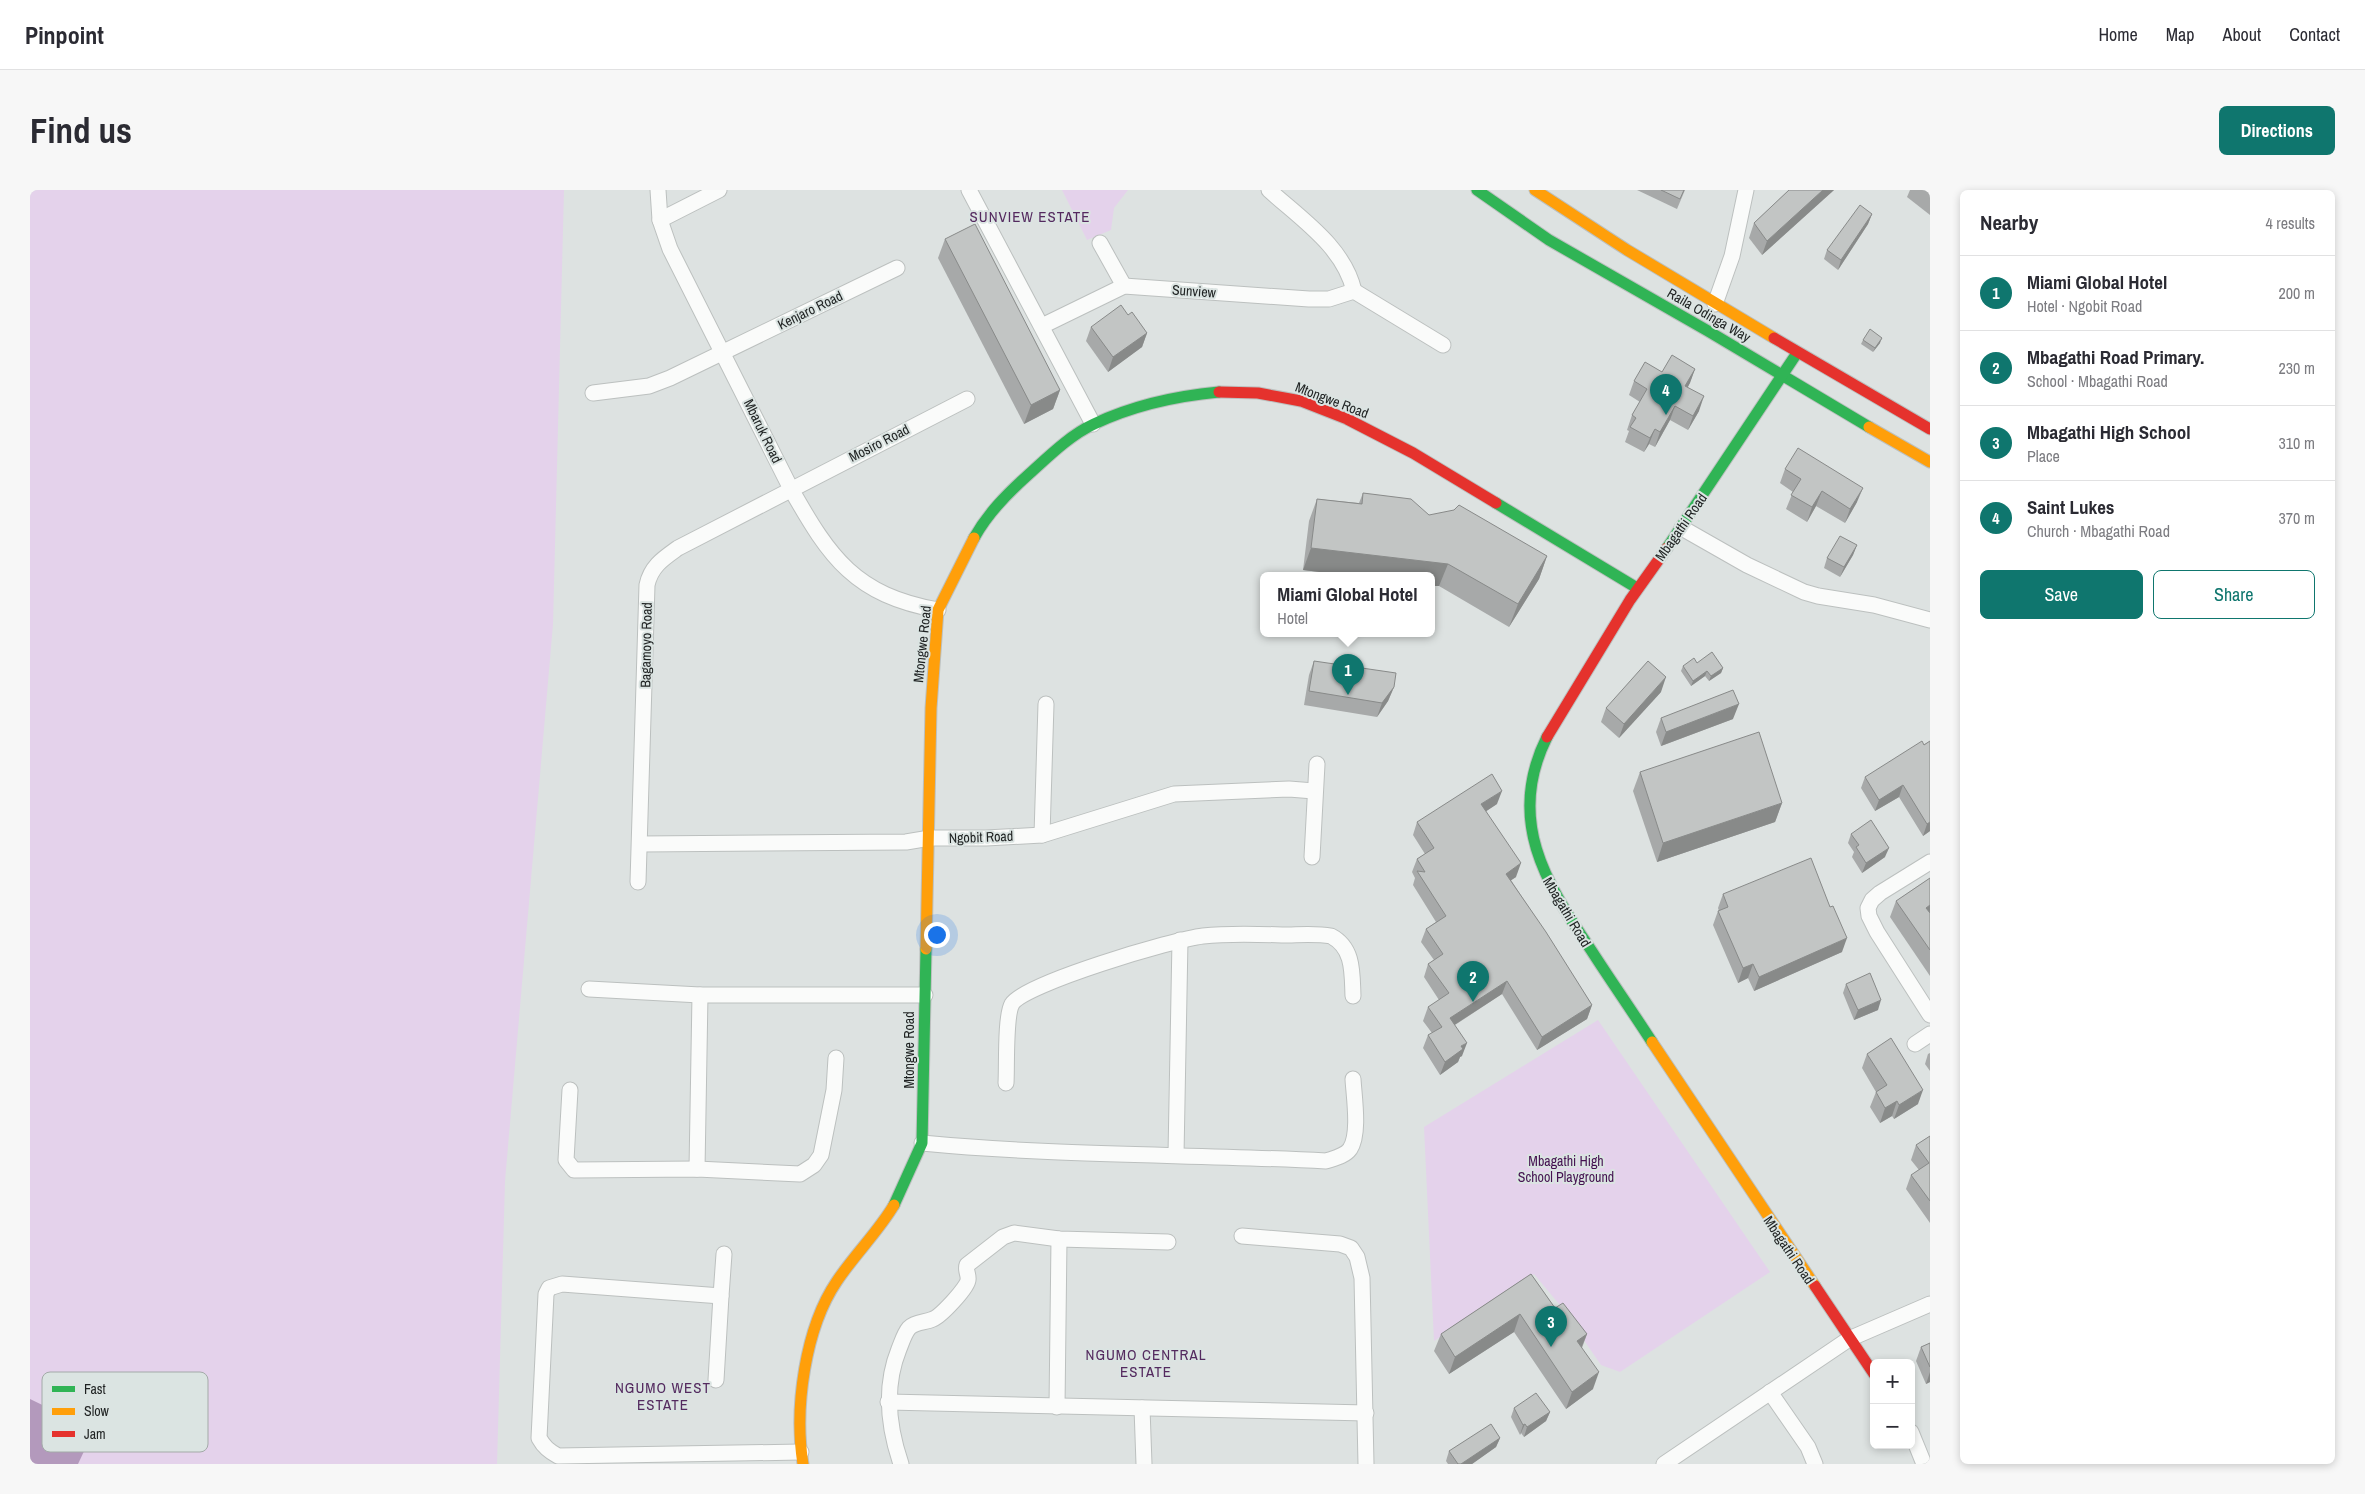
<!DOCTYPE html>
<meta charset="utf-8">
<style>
:root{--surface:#fff;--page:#f7f7f7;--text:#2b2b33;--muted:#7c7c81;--line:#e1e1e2;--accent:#0f766e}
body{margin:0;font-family:"Archivo Narrow",sans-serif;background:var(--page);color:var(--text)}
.controls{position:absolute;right:15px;bottom:15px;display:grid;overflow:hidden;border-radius:8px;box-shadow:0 2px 8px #0003}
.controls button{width:45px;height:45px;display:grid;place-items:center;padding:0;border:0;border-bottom:1px solid var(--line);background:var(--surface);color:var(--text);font:25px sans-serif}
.you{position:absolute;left:906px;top:744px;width:18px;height:18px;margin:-12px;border:4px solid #fff;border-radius:50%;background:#1a73e8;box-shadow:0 0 0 8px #1a73e833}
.badge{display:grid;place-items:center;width:32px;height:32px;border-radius:50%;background:var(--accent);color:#fff;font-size:16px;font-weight:700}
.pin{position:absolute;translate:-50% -41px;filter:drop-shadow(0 1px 2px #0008)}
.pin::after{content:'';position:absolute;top:26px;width:18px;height:15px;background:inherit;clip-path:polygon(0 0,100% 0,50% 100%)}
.popup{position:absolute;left:1230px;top:382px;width:175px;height:65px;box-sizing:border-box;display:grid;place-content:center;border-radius:8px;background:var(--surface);filter:drop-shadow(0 1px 4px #0005);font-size:16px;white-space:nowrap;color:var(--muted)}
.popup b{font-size:19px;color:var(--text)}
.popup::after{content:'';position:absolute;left:50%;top:100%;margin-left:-10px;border:10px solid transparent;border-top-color:var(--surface)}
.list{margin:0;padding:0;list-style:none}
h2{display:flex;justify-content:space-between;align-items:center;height:65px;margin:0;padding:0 20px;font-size:21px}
h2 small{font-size:16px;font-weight:400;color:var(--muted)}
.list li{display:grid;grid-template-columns:32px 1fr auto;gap:15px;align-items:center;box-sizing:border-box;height:75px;padding:0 20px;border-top:1px solid var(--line)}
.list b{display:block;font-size:19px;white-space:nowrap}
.list p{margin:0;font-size:16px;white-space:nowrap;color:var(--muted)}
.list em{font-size:16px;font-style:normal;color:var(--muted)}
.actions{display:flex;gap:10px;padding:15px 20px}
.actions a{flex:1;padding:11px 0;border:1px solid var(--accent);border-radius:8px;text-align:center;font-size:18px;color:var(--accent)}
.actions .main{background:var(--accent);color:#fff}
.map{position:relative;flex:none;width:1900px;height:1274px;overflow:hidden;border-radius:8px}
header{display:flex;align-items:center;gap:30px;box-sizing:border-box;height:70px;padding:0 25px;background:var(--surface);border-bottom:1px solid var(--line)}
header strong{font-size:24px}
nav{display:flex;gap:28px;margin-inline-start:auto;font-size:18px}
.intro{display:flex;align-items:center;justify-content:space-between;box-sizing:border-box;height:120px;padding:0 30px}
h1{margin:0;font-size:35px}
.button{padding:12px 22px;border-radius:8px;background:var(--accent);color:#fff;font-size:18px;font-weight:700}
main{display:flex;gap:30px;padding:0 30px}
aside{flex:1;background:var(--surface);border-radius:8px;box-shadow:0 2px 8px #0003}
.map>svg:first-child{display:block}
.green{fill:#e4d2eb}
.water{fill:#b399bc}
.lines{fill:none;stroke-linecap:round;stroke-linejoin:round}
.street-casing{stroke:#bcc0bf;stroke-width:17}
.fast-casing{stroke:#bcc0bf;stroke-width:13}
.slow-casing{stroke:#bcc0bf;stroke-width:13}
.jam-casing{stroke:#bcc0bf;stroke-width:13}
.street{stroke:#fafbfa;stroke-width:15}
.fast{stroke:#30b455;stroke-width:11}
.slow{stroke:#ff9f0a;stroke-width:11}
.jam{stroke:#e5322d;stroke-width:11}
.wall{fill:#a7a9a9}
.shaded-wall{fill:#888a89}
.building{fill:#c2c5c4;stroke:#888a89}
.labels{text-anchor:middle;stroke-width:4;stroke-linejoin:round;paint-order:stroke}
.street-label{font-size:14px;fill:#1f2222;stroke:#dbe4e2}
.park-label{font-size:14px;fill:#451251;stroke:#dbe4e2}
.neighbourhood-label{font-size:15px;letter-spacing:1px;fill:#542a5f;stroke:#dbe4e2}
.key{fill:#dbe4e2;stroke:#a3aaa8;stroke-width:1}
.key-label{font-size:14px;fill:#1f2222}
</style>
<header>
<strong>Pinpoint</strong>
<nav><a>Home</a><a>Map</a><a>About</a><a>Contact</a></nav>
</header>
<div class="intro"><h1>Find us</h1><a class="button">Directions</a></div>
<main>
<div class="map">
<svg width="1900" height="1274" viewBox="0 0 1900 1274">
<rect width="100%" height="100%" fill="#dde2e1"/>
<g class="green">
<polygon points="0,0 534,0 523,434 475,991 467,1274 0,1274"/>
<polygon points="1032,0 1098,0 1084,18 1081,40 1057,50"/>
<polygon points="1568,830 1740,1082 1590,1182 1571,1175 1529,1114 1504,1084 1404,1151 1394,937"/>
</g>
<polygon class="water" points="0,1209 64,1240 48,1274 0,1274"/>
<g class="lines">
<g class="street-casing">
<g id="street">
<path d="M628,0L630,30L640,59L761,299C800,368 825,405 908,420"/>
<polyline points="939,0 1063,234"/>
<polyline points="630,30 689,0"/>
<polyline points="1070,53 1094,96"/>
<polyline points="1324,101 1413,155"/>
<polyline points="1685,114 1702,66 1716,0"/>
<path d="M1012,136L1094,96L1279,109H1299L1324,101C1314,57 1271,29 1239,0"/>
<polyline points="563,203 619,196 640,188 867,78"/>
<polyline points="1652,338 1717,375 1774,402 1788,406 1844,415 1900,430"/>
<polyline points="1012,645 1016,514"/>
<polyline points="611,654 876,652 900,648 956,648 1012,645 1144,604 1259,599 1284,601"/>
<polyline points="1282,667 1287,574"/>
<polyline points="1900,672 1850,703 1842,710 1838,718 1839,726 1847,742 1900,825"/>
<path d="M608,692L617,395C621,376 634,368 648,358L937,209"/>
<polyline points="559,799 670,805 895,805"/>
<polyline points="1885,854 1900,844"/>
<path d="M976,893C977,877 975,826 982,814C993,794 1145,749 1173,746C1199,743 1226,744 1252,745C1268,745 1285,743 1301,746C1324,758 1322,783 1323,806"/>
<polyline points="540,900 536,970 544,980 667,979 770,984 784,975 791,965 804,900 806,868"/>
<path d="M892,953C1026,966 1161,964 1296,971C1305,968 1315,966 1320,959C1330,944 1324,907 1323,889"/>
<polyline points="1146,965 1150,750"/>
<polyline points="667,979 670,805"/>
<polyline points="1212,1046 1310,1054 1321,1058 1327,1067 1332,1088 1336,1274"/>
<polyline points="691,1106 694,1064"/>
<path d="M686,1190L691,1106L532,1094L519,1098L516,1104L509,1248C514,1257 519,1261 528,1266L771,1262"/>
<polyline points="1740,1202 1778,1257 1785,1274"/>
<polyline points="858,1212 1336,1223"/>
<polyline points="1027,1217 1029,1049"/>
<polyline points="1112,1218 1114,1274"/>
<polyline points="1881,1242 1894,1274"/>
<path d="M871,1274C858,1236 854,1196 869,1159C872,1152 874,1144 879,1138C886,1131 895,1133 903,1129C911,1126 938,1097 938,1090C939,1085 935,1080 937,1075L973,1047L984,1043L1029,1049L1138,1052"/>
<polyline points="1634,1274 1819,1149 1900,1114"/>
</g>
</g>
<g class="fast-casing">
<g id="fast">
<polyline points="1447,0 1519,50 1678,141 1839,237"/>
<polyline points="1466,313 1607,398"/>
<path d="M944,348C958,323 977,304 998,285C1018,267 1040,245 1064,234C1104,215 1146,206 1189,202"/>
<polyline points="1637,358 1767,163"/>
<path d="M1517,547C1476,629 1515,692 1561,760C1581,791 1602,821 1622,852"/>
<polyline points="864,1015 892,953 896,759"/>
</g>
</g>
<g class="slow-casing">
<g id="slow">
<polyline points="1505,0 1597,60 1744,148"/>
<polyline points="1839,237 1900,272"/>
<polyline points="896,759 901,518 908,420 944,348"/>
<polyline points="1622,852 1785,1096"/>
<path d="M773,1274C764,1218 775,1138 807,1091C825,1064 848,1042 864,1015"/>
</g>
</g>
<g class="jam-casing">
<g id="jam">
<polyline points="1744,148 1900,239"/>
<polyline points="1189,202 1228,203 1271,211 1317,229 1383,263 1466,313"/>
<polyline points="1517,547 1600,410 1637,358"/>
<polyline points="1785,1096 1844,1184"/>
</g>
</g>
<use href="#street" class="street"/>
<use href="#fast" class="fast"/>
<use href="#slow" class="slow"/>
<use href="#jam" class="jam"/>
</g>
<g class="wall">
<polygon points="1607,0 1655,0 1647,19"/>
<polygon points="1759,0 1804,0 1732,65 1719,48 1724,33"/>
<polygon points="1880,0 1900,0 1900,25 1877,7"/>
<polygon points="1842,24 1838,34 1808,80 1794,69 1797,60"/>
<polygon points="915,49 1030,200 1023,219 994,234 908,68"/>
<polygon points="1098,125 1117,143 1112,157 1078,182 1056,151 1061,137"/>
<polygon points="1833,150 1850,153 1843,162 1831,154"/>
<polygon points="1665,179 1658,197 1669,221 1658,240 1640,230 1625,257 1619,254 1614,262 1595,252 1599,241 1597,240 1602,225 1610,212 1599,205 1604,191 1632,182"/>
<polygon points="1755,279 1827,312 1815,333 1786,316 1777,332 1756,319 1763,302 1750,293"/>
<polygon points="1333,303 1399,325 1517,366 1509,389 1479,437 1409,396 1402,396 1402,386 1323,386 1273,380 1279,331 1287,309 1329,313"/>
<polygon points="1827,355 1823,365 1810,387 1794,378 1797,368"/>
<polygon points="1284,471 1364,497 1358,511 1347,527 1274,515 1279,485"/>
<polygon points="1667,473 1693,478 1691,483 1679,491 1675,486 1661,496 1651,481 1653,476"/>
<polygon points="1631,502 1589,548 1571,532 1576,518"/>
<polygon points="1631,528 1703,529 1631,556 1626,542"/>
<polygon points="1900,551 1900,641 1893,646 1869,607 1845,621 1831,598 1835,587"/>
<polygon points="1610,582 1752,613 1745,632 1627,672 1603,601"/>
<polygon points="1467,614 1456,621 1486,687 1481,690 1562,815 1557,829 1507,860 1472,804 1425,835 1432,866 1430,867 1428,872 1410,885 1393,858 1398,845 1402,843 1393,831 1398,817 1409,810 1394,787 1398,774 1404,770 1391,752 1396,739 1406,732 1383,695 1385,688 1382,682 1387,669 1395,664 1383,645 1387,632"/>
<polygon points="1821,644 1855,667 1832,683 1822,667 1824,662 1818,653"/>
<polygon points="1900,688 1900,786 1860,727 1866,711"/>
<polygon points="1693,704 1812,762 1724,801 1718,788 1708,793 1683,735 1688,721 1689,721 1688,718"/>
<polygon points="1816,794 1848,820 1824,830 1813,803"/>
<polygon points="1900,863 1900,881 1895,874 1898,864"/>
<polygon points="1837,864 1888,914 1864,929 1862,926 1850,933 1840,917 1846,902 1832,878"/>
<polygon points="1900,946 1900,1033 1876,999 1881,985 1889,980 1881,970 1886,955"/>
<polygon points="1501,1084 1525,1118 1557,1144 1552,1158 1563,1199 1536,1219 1484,1142 1419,1184 1404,1161 1411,1144"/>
<polygon points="1900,1153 1900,1192 1896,1194 1886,1171 1891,1157"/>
<polygon points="1484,1218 1520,1222 1516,1231 1494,1247 1491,1243 1490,1245 1481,1227"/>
<polygon points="1470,1248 1466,1257 1442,1274 1418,1274 1416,1271 1419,1261"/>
</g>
<g class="shaded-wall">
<polygon points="1793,0 1804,0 1732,65 1737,51"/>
<polygon points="1842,24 1838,34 1808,80 1811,70"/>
<polygon points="1117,143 1112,157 1078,182 1083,167"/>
<polygon points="1852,148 1850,153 1843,162 1845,158"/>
<polygon points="1665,179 1660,193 1650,210 1655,196"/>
<polygon points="1030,200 1023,219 994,234 1001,215"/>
<polygon points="1674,206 1669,221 1658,240 1663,226"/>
<polygon points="1645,216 1640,230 1625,257 1630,242"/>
<polygon points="1625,239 1619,254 1614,262 1620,248"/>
<polygon points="1833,298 1827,312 1815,333 1820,319"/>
<polygon points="1792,301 1786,316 1777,332 1782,317"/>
<polygon points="1827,355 1823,365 1810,387 1814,377"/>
<polygon points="1281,358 1418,374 1409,396 1402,396 1402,386 1323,386 1273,380"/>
<polygon points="1517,366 1509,389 1479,437 1488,414"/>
<polygon points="1693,478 1691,483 1679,491 1681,486"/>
<polygon points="1677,481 1675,486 1661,496 1663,491"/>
<polygon points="1636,487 1631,502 1589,548 1594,534"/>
<polygon points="1364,497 1358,511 1347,527 1352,513"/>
<polygon points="1709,514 1703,529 1631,556 1636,542"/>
<polygon points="1873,595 1869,607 1845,621 1849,610"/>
<polygon points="1472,601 1467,614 1446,628 1451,614"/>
<polygon points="1752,613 1745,632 1627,672 1633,653"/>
<polygon points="1900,632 1900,641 1893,646 1897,634"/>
<polygon points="1859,658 1855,667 1832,683 1836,673"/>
<polygon points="1491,673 1486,687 1471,697 1476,684"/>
<polygon points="1900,715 1900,728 1896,718"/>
<polygon points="1817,748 1812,762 1724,801 1729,787"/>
<polygon points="1723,774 1718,788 1708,793 1713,778"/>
<polygon points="1477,791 1472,804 1415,841 1420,828"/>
<polygon points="1851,810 1848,820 1824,830 1828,820"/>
<polygon points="1562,815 1557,829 1507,860 1512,847"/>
<polygon points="1437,853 1432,866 1430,867 1428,872 1410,885 1415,872 1431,856"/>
<polygon points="1893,900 1888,914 1864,929 1869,915"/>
<polygon points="1867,911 1862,926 1850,933 1855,918"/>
<polygon points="1490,1124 1484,1142 1419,1184 1425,1167"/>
<polygon points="1557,1144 1550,1161 1547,1151"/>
<polygon points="1569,1182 1563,1199 1536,1219 1542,1202"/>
<polygon points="1900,1182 1900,1192 1896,1194"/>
<polygon points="1520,1222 1516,1231 1494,1247 1497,1237"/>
<polygon points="1495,1234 1491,1243 1490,1245 1493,1235"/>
<polygon points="1470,1248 1466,1257 1442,1274 1431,1274"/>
</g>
<g class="building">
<polygon points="1631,0 1654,0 1650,9"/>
<polygon points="1759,0 1793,0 1737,51 1724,33"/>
<polygon points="1830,15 1842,24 1811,70 1797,60"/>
<polygon points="945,34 1030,200 1001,215 915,49"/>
<polygon points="1091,115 1098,125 1102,122 1117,143 1083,167 1061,137"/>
<polygon points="1840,139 1852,148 1845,158 1833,150"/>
<polygon points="1642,165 1665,179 1655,196 1674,206 1663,226 1645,216 1630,242 1625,239 1620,248 1600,237 1606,228 1602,225 1617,199 1604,191 1615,172 1632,182"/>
<polygon points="1768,258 1833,298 1820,319 1792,301 1782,317 1761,305 1771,289 1755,279"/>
<polygon points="1333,303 1381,309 1399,325 1424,320 1429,315 1517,366 1488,414 1418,374 1281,358 1287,309 1332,314"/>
<polygon points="1810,346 1827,355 1814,377 1797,368"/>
<polygon points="1682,462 1693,478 1681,486 1677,481 1663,491 1653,476 1664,468 1667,473"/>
<polygon points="1284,471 1366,483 1364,497 1352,513 1279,501"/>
<polygon points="1618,471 1636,487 1594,534 1576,518"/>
<polygon points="1703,500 1709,514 1636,542 1631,528"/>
<polygon points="1729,542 1752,613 1633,653 1610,582"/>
<polygon points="1892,551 1894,555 1900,551 1900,632 1897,634 1873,595 1849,610 1835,587"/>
<polygon points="1462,584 1472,601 1451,614 1491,673 1476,684 1516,742 1562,815 1512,847 1477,791 1420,828 1437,853 1431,856 1433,859 1415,872 1398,845 1412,837 1398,817 1419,803 1398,774 1413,764 1396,739 1416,726 1387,681 1395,682 1387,669 1404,658 1387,632"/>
<polygon points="1841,630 1859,658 1836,673 1826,657 1829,655 1821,644"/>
<polygon points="1781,668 1800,717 1803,716 1817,748 1729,787 1723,774 1713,778 1688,721 1698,717 1693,704"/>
<polygon points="1900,688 1900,715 1896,718 1900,723 1900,760 1866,711"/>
<polygon points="1840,783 1851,810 1828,820 1816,794"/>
<polygon points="1861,848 1893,900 1869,915 1867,911 1855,918 1846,902 1857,895 1837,864"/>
<polygon points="1900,946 1900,1011 1881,985 1899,973 1886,955"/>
<polygon points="1501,1084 1525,1118 1533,1113 1557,1144 1547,1151 1569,1182 1542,1202 1490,1124 1425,1167 1411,1144"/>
<polygon points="1900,1153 1900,1177 1891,1157"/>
<polygon points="1506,1203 1520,1222 1497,1237 1495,1234 1493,1235 1484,1218"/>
<polygon points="1461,1234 1470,1248 1431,1274 1428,1274 1419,1261"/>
</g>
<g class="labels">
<g class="street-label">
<text transform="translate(1164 101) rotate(4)" y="5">Sunview</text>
<text transform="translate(780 120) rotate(-26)" y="5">Kenjaro Road</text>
<text transform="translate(1679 125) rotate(30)" y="5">Raila Odinga Way</text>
<text transform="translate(1302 210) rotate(21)" y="5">Mtongwe Road</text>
<text transform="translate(733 241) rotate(64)" y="5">Mbaruk Road</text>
<text transform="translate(849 253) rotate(-27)" y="5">Mosiro Road</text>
<text transform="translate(1651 337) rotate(-55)" y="5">Mbagathi Road</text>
<text transform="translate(892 454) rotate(-84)" y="5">Mtongwe Road</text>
<text transform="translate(616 455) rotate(-89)" y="5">Bagamoyo Road</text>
<text transform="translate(951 647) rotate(-2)" y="5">Ngobit Road</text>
<text transform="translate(1537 722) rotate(59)" y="5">Mbagathi Road</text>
<text transform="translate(879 860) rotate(-90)" y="5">Mtongwe Road</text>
<text transform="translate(1759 1060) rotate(56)" y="5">Mbagathi Road</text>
</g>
<g class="park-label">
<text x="1536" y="976">Mbagathi High<tspan x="1536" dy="16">School Playground</tspan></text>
</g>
<g class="neighbourhood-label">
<text x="1000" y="32">SUNVIEW ESTATE</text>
<text x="1116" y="1170">NGUMO CENTRAL<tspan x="1116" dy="17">ESTATE</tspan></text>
<text x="633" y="1203">NGUMO WEST<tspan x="633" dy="17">ESTATE</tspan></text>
</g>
</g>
<rect x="12" y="1182" width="166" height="80" rx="8" class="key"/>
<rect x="22" y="1196" width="23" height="6" fill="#30b455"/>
<rect x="22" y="1218" width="23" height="7" fill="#ff9f0a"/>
<rect x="22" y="1241" width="23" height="6" fill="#e5322d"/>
<g class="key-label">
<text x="54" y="1204">Fast</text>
<text x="54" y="1226">Slow</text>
<text x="54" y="1249">Jam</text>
</g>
</svg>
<div class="controls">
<button>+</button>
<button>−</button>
</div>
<div class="you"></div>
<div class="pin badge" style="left:1318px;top:505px">1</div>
<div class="popup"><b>Miami Global Hotel</b>Hotel</div>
<div class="pin badge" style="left:1443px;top:812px">2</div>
<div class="pin badge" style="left:1521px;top:1157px">3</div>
<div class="pin badge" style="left:1636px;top:225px">4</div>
</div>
<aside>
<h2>Nearby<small>4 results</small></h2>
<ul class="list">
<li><span class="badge">1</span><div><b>Miami Global Hotel</b><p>Hotel · Ngobit Road</p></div><em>200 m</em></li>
<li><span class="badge">2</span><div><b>Mbagathi Road Primary.</b><p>School · Mbagathi Road</p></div><em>230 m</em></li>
<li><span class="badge">3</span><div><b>Mbagathi High School</b><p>Place</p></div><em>310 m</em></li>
<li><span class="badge">4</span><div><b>Saint Lukes</b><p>Church · Mbagathi Road</p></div><em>370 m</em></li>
</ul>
<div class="actions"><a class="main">Save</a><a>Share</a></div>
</aside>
</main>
